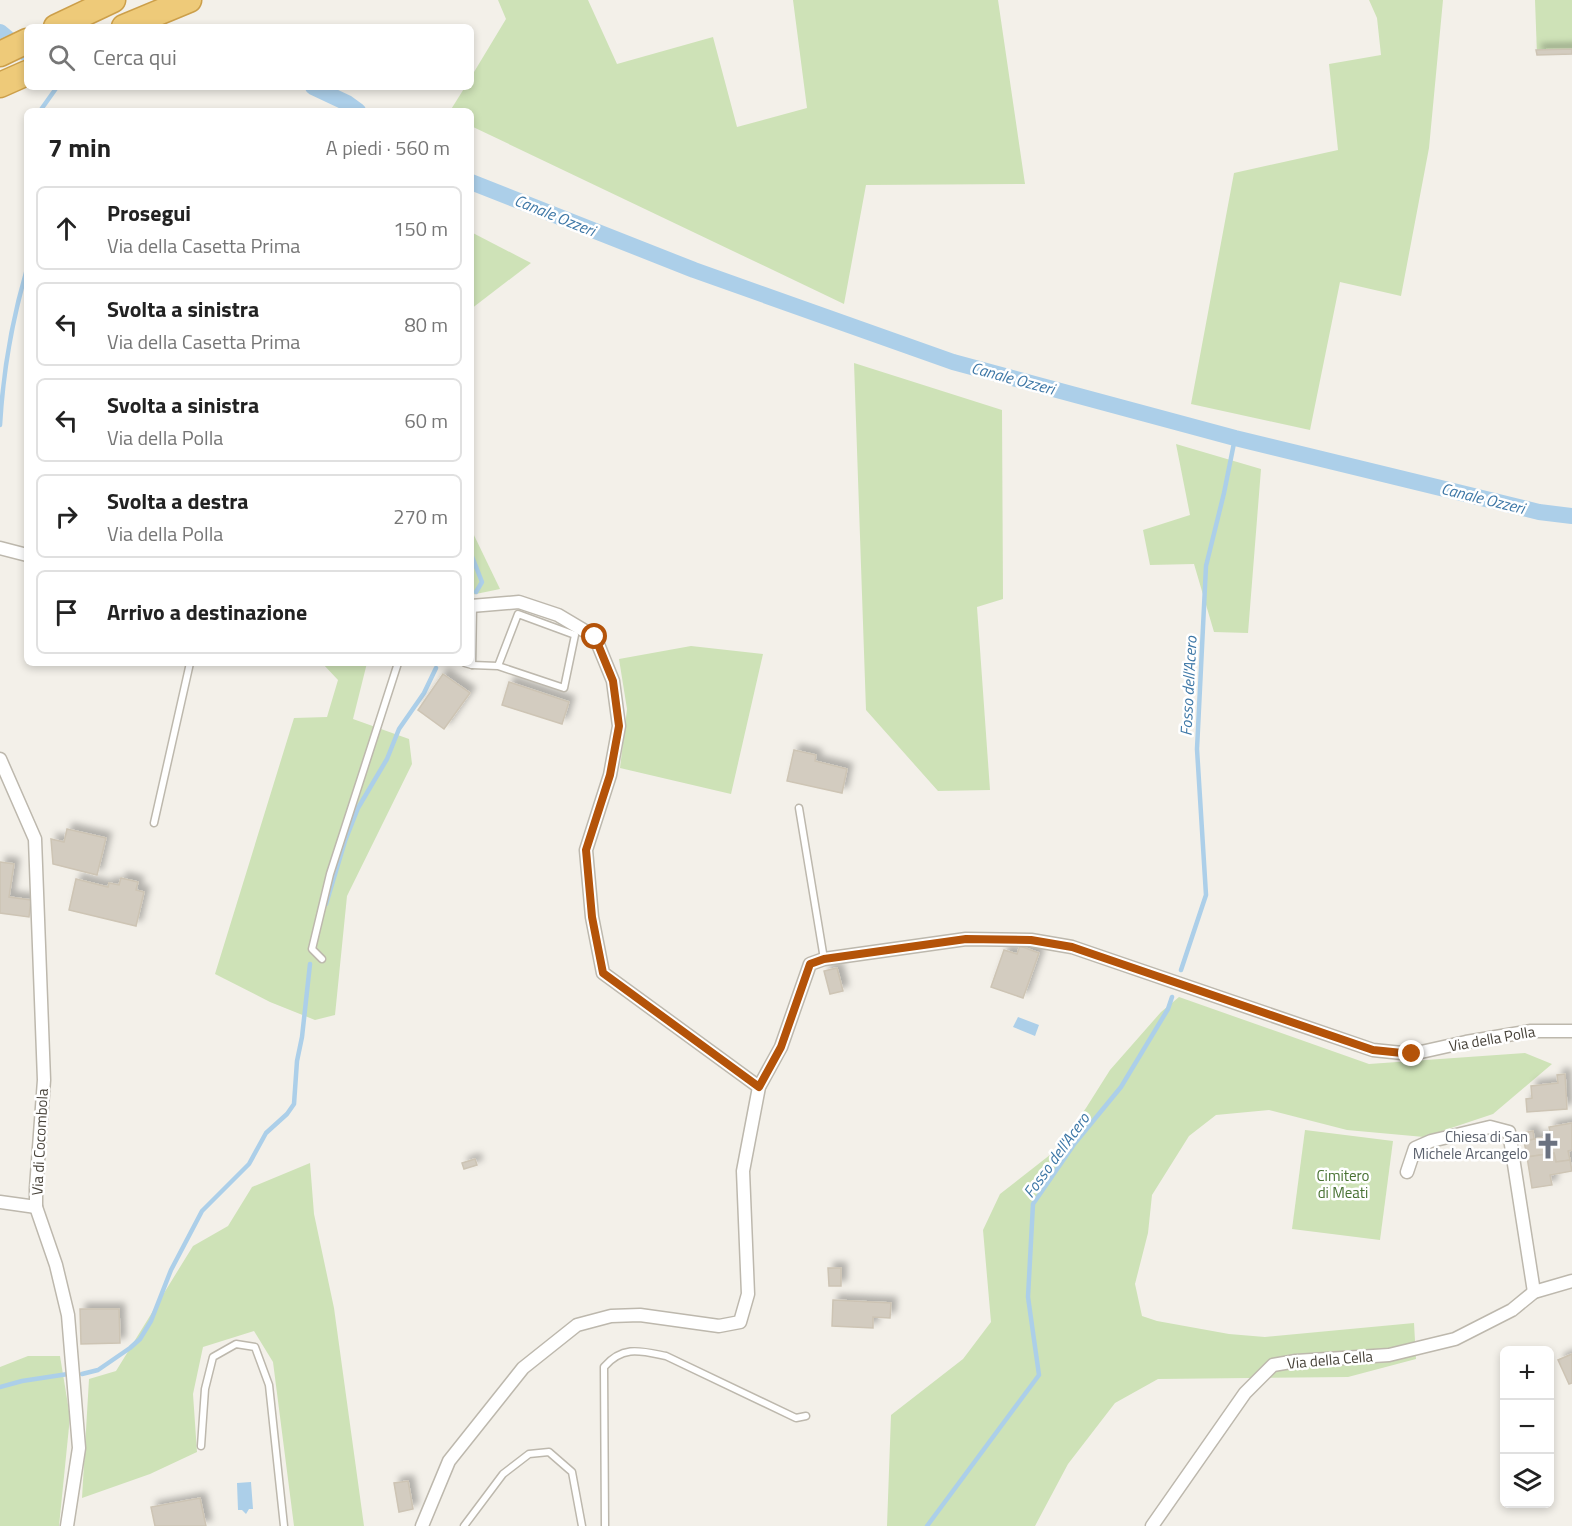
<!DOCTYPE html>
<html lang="it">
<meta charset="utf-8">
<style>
:root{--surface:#fff;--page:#f6f6f6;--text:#222;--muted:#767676;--line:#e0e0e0}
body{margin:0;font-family:"Titillium Web",sans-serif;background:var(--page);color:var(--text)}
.controls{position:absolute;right:18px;bottom:18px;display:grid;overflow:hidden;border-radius:9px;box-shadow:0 3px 9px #0003}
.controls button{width:54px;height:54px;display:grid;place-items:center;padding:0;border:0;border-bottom:2px solid var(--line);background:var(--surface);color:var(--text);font:30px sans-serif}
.stop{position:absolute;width:18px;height:18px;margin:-14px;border:4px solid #b45309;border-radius:50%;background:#fff}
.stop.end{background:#b45309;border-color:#fff;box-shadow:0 2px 6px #0008}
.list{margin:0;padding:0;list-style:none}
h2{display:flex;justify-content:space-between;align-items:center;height:78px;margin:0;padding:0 24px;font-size:26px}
h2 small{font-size:20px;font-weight:400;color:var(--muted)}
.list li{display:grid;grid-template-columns:39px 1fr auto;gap:18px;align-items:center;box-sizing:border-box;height:84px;margin:0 12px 12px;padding:0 12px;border:2px solid var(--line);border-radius:9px}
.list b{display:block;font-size:22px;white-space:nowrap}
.list p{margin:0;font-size:20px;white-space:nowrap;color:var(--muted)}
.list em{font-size:20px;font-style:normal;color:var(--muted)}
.icon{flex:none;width:33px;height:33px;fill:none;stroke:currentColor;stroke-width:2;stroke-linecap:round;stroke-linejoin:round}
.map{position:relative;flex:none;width:1572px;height:1526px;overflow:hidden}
.search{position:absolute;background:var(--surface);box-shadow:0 3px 9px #0003;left:24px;top:24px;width:450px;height:66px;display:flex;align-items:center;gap:15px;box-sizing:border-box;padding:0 21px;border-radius:9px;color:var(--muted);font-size:22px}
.panel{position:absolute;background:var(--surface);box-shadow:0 3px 9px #0003;left:24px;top:108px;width:450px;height:558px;border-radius:9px}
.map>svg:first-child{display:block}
.green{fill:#cee2b7}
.water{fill:#accfe9}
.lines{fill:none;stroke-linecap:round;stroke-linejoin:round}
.stream{stroke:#accfe9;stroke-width:4.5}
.canal{stroke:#accfe9;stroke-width:16}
.building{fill:#d3ccc0;stroke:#cdc4b4;stroke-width:1.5;filter:url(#shadow)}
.lane-casing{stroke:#bdb8ad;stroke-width:9}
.street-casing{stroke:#bdb8ad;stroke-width:15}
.highway-casing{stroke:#cc9f4a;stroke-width:27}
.lane{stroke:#fff;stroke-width:6}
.street{stroke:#fff;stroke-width:12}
.highway{stroke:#eeca79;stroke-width:24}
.route{stroke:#b45309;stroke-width:8}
.labels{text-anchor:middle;stroke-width:5;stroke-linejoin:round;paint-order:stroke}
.street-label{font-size:15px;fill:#464138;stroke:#fff}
.worship-label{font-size:15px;fill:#5b616d;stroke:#fff;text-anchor:end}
.park-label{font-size:15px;fill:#487132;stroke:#fff}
.water-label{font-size:16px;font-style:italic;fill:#3d77a6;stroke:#fff}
</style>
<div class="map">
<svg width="1572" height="1526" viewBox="0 0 1572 1526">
<defs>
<filter id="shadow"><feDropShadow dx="5.5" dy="-5.5" stdDeviation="3" flood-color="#0004"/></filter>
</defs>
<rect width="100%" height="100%" fill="#f3f0e9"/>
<g class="green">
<polygon points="498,0 588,0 617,64 713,37 737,127 807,108 793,0 998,0 1025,184 866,185 844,304 471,126 471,111 450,111 465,87 471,87 471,77 506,19"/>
<polygon points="1369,0 1443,0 1429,148 1401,296 1340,282 1310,430 1191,404 1234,173 1338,150 1329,64 1381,55 1377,18"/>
<polygon points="1535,0 1572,0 1572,54 1537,55"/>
<polygon points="471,232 531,263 471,309"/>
<polygon points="854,363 1002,410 1003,599 977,607 990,790 938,791 866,710"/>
<polygon points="1176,444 1261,469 1248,633 1214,632 1194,564 1150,565 1143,530 1190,515"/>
<polygon points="471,529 500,589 471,595"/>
<polygon points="691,646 763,654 731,794 620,768 627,709 619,659"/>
<polygon points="322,663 367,663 353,719 409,739 412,764 347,896 335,1015 315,1020 270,1002 215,974 294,718 327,717 338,680"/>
<polygon points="1179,997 1369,1064 1525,1053 1552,1064 1493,1114 1424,1137 1347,1130 1269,1110 1216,1115 1189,1136 1152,1195 1148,1233 1135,1284 1142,1316 1157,1321 1229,1334 1265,1337 1414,1323 1416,1359 1348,1377 1158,1379 1115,1403 1068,1464 1035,1526 887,1526 891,1415 963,1359 991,1322 983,1230 1000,1194 1055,1151 1086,1108 1110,1070 1161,1012"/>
<polygon points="1305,1130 1393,1141 1380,1240 1292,1229"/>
<polygon points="310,1163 314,1214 334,1308 364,1526 294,1526 273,1362 254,1331 203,1347 193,1394 197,1452 150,1474 82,1498 89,1379 116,1371 193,1246 228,1226 252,1187"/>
<polygon points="28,1356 60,1356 70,1417 59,1526 0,1526 0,1367"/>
</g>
<g class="water">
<polygon points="1018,1017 1039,1025 1035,1036 1013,1027"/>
<polygon points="251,1482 253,1509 249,1509 246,1514 242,1510 238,1510 237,1483"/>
</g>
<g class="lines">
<g class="stream">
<polyline points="40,111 57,87"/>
<polyline points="471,187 475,184"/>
<path d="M0,425C3,372 12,320 27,269"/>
<polyline points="471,554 482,582 476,592"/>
<polyline points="326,904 345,841 358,808 387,759 399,729 424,693 436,668"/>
<polyline points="1181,970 1206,895 1197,749 1206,566 1224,493 1235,438"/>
<polyline points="82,1374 98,1370 130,1348 140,1339 151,1321 171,1270 202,1211 249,1164 266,1133 287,1114 294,1104 297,1061 302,1037 310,964"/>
<polyline points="0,1387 22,1381 68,1374"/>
<polyline points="927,1526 1039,1375 1028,1297 1033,1204 1075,1143 1121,1087 1168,1009 1172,997"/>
</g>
<g class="canal">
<polyline points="0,32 24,52"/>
<polyline points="313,87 347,103 358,111"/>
<polyline points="471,182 694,270 953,362 1235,438 1539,512 1572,516"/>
</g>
</g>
<g class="building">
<polygon points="1572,49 1572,54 1537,55 1536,50"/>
<polygon points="443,674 470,693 444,729 418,710"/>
<polygon points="509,682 569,702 562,724 502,705"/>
<polygon points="794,750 816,755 815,761 847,769 842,793 787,781"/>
<polygon points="67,829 106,838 97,875 53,864 51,839 64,842"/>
<polygon points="0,862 14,864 9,897 31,900 29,917 0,913"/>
<polygon points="121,878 138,882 136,890 144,892 136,926 69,910 76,879 108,887 109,883 119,885"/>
<polygon points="1020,946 1039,953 1023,998 991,987 1004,950 1017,954"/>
<polygon points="837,968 843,991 830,994 824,971"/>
<polygon points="1565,1074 1567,1109 1527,1112 1526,1099 1532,1098 1531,1086 1558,1083 1557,1075"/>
<polygon points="1572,1123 1572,1150 1568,1151 1570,1160 1556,1162 1554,1153 1527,1157 1524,1141 1551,1136 1549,1127"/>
<polygon points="1533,1131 1534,1139 1524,1141 1523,1133"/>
<polygon points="1554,1153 1556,1162 1570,1160 1572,1171 1550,1175 1552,1185 1532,1188 1527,1157"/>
<polygon points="475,1159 477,1165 464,1169 462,1163"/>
<polygon points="828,1268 841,1268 841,1286 829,1286"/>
<polygon points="833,1300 891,1303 890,1318 873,1317 873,1328 832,1326"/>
<polygon points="80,1309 119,1309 120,1343 81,1344"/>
<polygon points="1572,1354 1572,1383 1569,1384 1558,1360"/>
<polygon points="408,1481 413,1509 399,1512 394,1483"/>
<polygon points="200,1498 206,1526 155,1526 151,1507"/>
</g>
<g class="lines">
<g class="lane-casing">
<g id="lane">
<polyline points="465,663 472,665 473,606"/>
<polyline points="472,665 498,666 518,614 575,635 564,688 498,666"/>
<polyline points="799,808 824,959"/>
<polyline points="154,823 190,663"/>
<polyline points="322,959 312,949 330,874 398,663"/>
<polyline points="201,1446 205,1389 213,1357 236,1344 255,1347 269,1385 284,1526"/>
<polyline points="464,1526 503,1474 529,1454 549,1452 572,1472 582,1526"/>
<path d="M605,1526L604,1367C623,1345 641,1351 666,1356L796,1418L806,1416"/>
</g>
</g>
<g class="street-casing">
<g id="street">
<polyline points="0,548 27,555"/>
<polyline points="471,606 519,602 558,615 595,637 613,681 619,726 610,775 586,850 592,917 603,973 759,1087"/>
<polyline points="0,759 35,839 44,1080 36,1188 36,1207 56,1265 68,1315 79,1448 67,1526"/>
<polyline points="1407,1172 1415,1148 1431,1141 1490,1127 1509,1132 1534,1292"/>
<polyline points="0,1202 36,1207"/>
<polyline points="422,1526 449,1461 523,1368 577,1325 611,1316 640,1315 719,1326 740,1322 748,1294 743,1171 759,1087 781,1047 810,964 824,959 966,939 1031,940 1072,947 1373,1050 1412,1054 1466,1042 1531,1031 1572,1031"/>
<polyline points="1152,1526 1245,1393 1273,1365 1296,1361 1389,1355 1455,1339 1512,1310 1534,1292 1572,1281"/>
</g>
</g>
<g class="highway-casing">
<g id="highway">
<polyline points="56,27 113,0"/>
<polyline points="124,27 189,0"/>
<polyline points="0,54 27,41"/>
<polyline points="0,85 27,73"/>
</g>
</g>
<use href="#lane" class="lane"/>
<use href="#street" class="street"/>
<use href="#highway" class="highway"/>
</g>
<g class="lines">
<polyline class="route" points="595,637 613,681 619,726 610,775 586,850 592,917 603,973 759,1087 781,1047 810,964 824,959 966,939 1031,940 1072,947 1373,1050 1412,1054"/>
</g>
<defs>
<g id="church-bare" transform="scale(2.07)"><path d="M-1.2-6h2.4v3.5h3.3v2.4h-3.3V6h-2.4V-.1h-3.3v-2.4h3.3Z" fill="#6b7280" stroke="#fff" stroke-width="2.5" paint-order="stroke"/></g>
</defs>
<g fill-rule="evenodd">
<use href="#church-bare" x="1548" y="1146"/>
</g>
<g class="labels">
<g class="street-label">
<text transform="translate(1492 1039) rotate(-10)" y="5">Via della Polla</text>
<text transform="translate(40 1142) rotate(-87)" y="5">Via di Cocombola</text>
<text transform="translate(1330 1360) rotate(-5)" y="5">Via della Cella</text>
</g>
<g class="worship-label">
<text x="1528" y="1142">Chiesa di San<tspan x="1528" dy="17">Michele Arcangelo</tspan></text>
</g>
<g class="park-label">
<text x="1343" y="1181">Cimitero<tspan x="1343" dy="17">di Meati</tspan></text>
</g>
<g class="water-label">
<text transform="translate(555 215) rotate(22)" y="6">Canale Ozzeri</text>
<text transform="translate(1013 378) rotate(15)" y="6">Canale Ozzeri</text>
<text transform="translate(1483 498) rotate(14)" y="6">Canale Ozzeri</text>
<text transform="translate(1188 686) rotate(-87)" y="6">Fosso dell'Acero</text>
<text transform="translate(1056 1155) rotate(-54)" y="6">Fosso dell'Acero</text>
</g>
</g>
</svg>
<div class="controls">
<button>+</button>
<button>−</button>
<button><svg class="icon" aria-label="layers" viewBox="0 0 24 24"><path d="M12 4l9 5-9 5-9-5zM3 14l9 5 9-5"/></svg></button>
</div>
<div class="stop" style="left:595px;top:637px"></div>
<div class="stop end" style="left:1412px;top:1054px"></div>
<div class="search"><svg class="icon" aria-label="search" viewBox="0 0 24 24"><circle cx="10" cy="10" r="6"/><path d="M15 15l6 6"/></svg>Cerca qui</div>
<section class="panel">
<h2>7 min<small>A piedi · 560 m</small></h2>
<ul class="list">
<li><svg class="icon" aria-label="ahead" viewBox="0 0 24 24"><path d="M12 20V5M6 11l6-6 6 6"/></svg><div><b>Prosegui</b><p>Via della Casetta Prima</p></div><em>150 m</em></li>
<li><svg class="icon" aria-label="left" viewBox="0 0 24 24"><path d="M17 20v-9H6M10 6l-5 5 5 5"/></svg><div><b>Svolta a sinistra</b><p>Via della Casetta Prima</p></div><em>80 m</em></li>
<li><svg class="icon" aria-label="left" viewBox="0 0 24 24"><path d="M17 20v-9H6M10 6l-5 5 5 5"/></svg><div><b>Svolta a sinistra</b><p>Via della Polla</p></div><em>60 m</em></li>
<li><svg class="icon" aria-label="right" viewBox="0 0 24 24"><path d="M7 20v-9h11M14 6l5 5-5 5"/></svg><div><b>Svolta a destra</b><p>Via della Polla</p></div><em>270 m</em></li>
<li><svg class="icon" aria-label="arrive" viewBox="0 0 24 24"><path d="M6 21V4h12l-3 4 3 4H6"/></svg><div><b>Arrivo a destinazione</b></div></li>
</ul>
</section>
</div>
